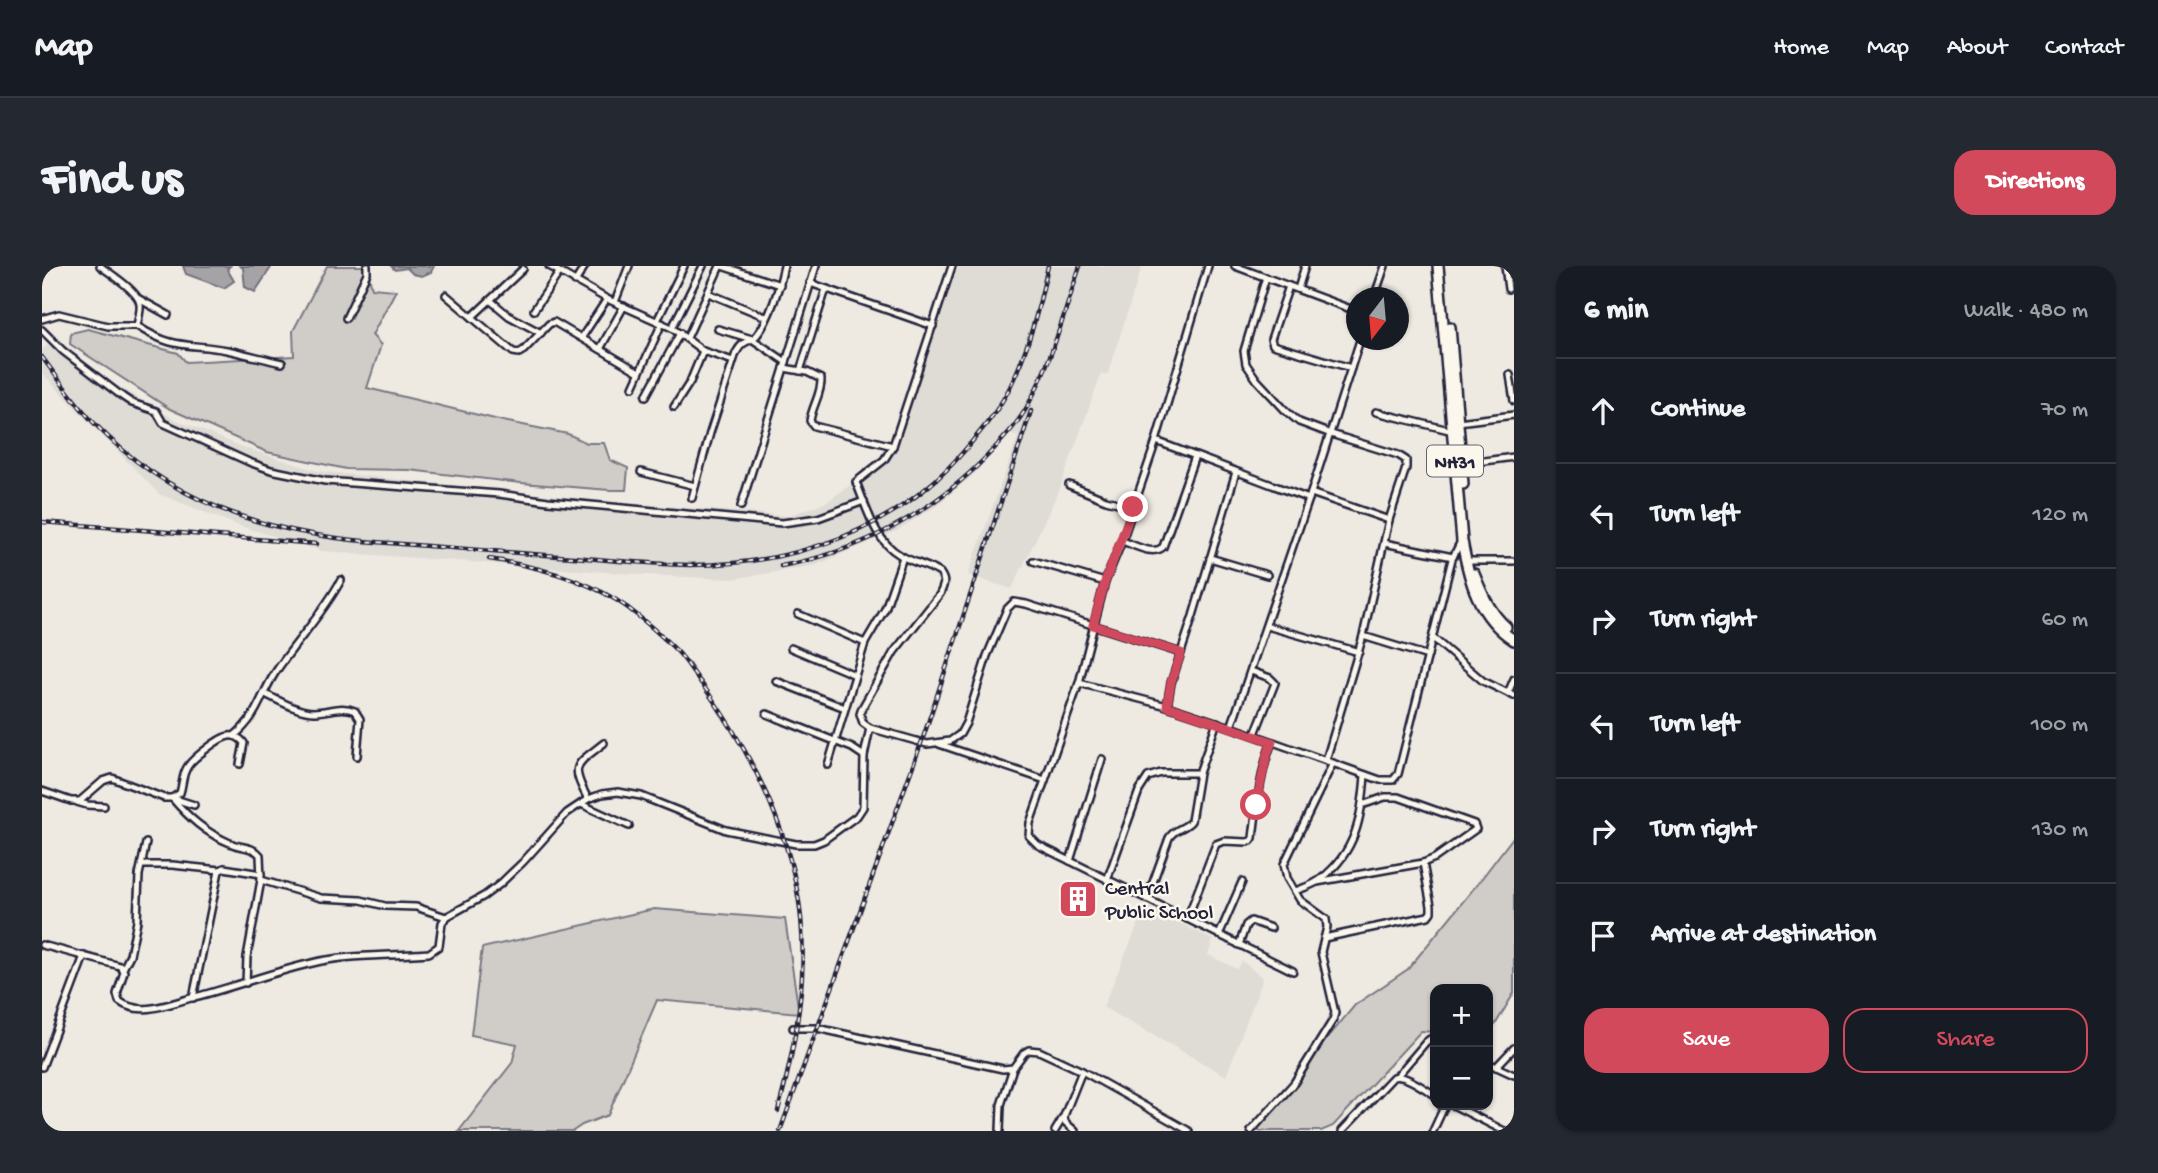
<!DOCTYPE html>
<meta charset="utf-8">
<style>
:root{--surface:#171b24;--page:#242831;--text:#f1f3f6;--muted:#9ea1a6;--line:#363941;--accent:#d1495b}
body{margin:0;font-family:"Gochi Hand",sans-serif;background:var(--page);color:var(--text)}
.controls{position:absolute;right:21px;bottom:21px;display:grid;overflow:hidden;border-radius:14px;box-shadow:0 2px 5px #0004}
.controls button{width:63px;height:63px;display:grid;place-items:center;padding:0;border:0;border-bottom:2px solid var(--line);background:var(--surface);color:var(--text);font:35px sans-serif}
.compass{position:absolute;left:1304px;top:21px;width:63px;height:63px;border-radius:50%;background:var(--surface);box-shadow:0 2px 5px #0004;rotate:196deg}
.stop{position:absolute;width:21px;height:21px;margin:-16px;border:5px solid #d1495b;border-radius:50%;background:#fff}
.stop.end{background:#d1495b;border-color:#fff;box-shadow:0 2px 7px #0008}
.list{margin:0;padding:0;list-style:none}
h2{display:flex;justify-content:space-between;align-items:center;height:91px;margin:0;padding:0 28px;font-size:30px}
h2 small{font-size:23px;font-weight:400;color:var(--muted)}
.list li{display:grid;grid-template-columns:46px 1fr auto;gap:21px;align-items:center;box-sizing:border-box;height:105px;padding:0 28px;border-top:2px solid var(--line)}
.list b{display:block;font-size:26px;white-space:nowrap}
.list em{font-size:23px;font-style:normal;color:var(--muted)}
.actions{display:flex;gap:14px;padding:21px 28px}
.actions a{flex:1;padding:16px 0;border:2px solid var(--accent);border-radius:21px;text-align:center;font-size:24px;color:var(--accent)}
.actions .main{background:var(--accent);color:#fff}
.icon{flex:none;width:38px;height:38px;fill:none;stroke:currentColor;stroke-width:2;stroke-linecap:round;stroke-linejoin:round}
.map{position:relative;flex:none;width:1472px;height:865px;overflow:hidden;border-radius:21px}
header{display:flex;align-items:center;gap:42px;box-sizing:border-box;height:98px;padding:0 35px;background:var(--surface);border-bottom:2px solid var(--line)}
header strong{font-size:33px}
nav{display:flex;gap:38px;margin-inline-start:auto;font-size:24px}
.intro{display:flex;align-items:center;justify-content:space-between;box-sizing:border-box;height:168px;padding:0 42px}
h1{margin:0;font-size:49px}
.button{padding:18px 32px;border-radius:21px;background:var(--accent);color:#fff;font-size:24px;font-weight:700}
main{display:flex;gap:42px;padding:0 42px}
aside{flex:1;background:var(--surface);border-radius:21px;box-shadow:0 2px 5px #0004}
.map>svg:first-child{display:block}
.built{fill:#dfdbd5}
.green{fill:#d0cdc9;stroke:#797882;stroke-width:2}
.water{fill:#a6a3a7;stroke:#716f7c;stroke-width:2}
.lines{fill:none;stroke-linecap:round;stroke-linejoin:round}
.minor-casing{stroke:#22223b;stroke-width:10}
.trunk-casing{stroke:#22223b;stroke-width:14}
.minor{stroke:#fbf7ec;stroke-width:5}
.trunk{stroke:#fbf7ec;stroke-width:9}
.rail-casing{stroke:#22223b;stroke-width:4.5}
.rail{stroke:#fbf7ec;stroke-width:2;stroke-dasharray:5;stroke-linecap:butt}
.route{stroke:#d1495b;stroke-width:9}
.labels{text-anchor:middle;stroke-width:5;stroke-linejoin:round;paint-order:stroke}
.shield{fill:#fbf7ec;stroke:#636270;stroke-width:2}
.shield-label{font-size:19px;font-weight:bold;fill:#22223b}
.poi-label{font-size:21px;fill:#22223b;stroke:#fbf7ec;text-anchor:start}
</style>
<header>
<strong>Map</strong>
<nav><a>Home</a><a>Map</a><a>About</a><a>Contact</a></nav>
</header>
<div class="intro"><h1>Find us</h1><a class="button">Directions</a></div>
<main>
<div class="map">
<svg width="1472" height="865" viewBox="0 0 1472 865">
<rect width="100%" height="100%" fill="#eeeae2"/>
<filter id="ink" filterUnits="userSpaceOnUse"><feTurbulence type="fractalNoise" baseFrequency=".0143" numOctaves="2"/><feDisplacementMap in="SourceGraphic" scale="14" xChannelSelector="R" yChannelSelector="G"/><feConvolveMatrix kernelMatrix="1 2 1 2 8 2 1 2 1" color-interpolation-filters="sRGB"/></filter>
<g filter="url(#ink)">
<g class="built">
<polygon points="914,0 1100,0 1066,108 1059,108 1018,222 970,323 926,309 976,171 969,168 930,210 894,240 856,264 774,299 691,313 605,309 280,285 195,259 117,228 0,107 0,83 6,79 130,152 203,182 275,205 561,235 745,250 783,237 820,211 857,178"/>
<polygon points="1104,640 1171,674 1166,689 1195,703 1200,695 1221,712 1184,810 1061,741"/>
</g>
<g class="green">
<polygon points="285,0 319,0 325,2 330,22 354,24 330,69 339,79 325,122 461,155 526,168 545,177 562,177 568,194 586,202 584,224 568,224 479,217 367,204 304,203 225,186 128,143 28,78 29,67 46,63 136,87 144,96 252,90 251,65"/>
<polygon points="1472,570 1472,727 1453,759 1446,760 1446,723 1393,723 1393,766 1379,765 1291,860 1279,865 1211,865 1212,861 1313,739 1366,703 1437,616"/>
<polygon points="612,643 743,653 757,747 615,734 566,849 540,859 531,865 417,865 470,797 475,778 429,769 440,682"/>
</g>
<g class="water">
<polygon points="141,0 188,0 185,3 192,15 182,22 144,8"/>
<polygon points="198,0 230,0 213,26 203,21 201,2"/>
<polygon points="349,0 392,0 389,6 380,10 371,8 365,2 353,4"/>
</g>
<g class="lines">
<g class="minor-casing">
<g id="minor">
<polyline points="507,0 565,33 630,62 661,85 691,95"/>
<polyline points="680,0 738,19"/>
<polyline points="1166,0 1114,175 1080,275 1063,316 1037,417 1125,440 1189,461"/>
<polyline points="1193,0 1314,45"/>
<polyline points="1463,0 1466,23"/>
<polyline points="1224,11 1202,85 1204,98 1215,114 1244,145 1257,156 1289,168 1356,189 1364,194 1364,202 1347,254 1321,370"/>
<polyline points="533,16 543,0"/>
<polyline points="768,17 891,60"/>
<polyline points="1247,20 1229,73 1231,79 1309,102"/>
<polyline points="1256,23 1263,0"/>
<polyline points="666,27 724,51"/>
<polyline points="404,29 471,86 477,87 482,84 507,58 512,56 597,106"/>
<polyline points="1332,32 1343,0"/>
<polyline points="97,33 126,49"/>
<polyline points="448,34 467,50 499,67"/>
<polyline points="573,36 587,0"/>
<polyline points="492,44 517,7"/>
<polyline points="430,51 481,3"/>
<polyline points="304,52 325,7 325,0"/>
<path d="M0,53L17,48L66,60H95C96,53 99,45 98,38C97,26 68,7 58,0"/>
<polyline points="615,55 642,0"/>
<path d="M95,60C132,84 146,77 185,84C204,88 222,93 240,97"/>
<polyline points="630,62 661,0"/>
<polyline points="676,63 710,73 744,96"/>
<polyline points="0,64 21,85 81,131 90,137 114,145 121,157 207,196 229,204 283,215 457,228 506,235 740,257 776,252 822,235"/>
<polyline points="540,71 565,33"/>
<polyline points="645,72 678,0"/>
<polyline points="1318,74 1267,233 1189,461 1338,514 1351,514 1356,508 1410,293 1418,277"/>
<polyline points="558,83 582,40"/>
<path d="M742,102L765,106L779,113C780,127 770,140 768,155L772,160L851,180"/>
<polyline points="758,105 784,23"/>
<polyline points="1468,109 1472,135"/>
<polyline points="591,121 620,57"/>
<polyline points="604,130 638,67"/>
<polyline points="632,141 648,116 661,85"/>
<polyline points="1334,146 1411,165"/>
<polyline points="1416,156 1472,149"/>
<polyline points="1114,175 1267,233"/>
<polyline points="1420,198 1472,191"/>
<polyline points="599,206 653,220"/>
<polyline points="1027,219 1064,234 1091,241"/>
<polyline points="1269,227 1347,254"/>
<path d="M650,232L668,167L694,87C702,72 707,78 715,69C728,53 738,20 742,0"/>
<polyline points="699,240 774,0"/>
<path d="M1080,275C1093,279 1110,290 1121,281L1153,190"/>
<polyline points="1342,277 1411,291"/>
<polyline points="1168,292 1225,309"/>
<polyline points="991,295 1063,316"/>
<polyline points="1429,295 1472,295"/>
<polyline points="756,348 823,377"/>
<polyline points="1225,360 1317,386"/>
<polyline points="1391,372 1441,415 1472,430"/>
<polyline points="749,382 813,409"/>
<polyline points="1209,405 1228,412 1233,417 1213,468"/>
<polyline points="734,415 803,442"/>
<polyline points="1037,417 988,557 987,570 996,579 1105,633"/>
<polyline points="1466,427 1472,413"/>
<path d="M223,428C238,435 256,446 272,446C286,446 299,439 313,445L318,453L315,490"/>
<polyline points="1125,440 1129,417 1151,350 1194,206"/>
<polyline points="725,448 810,482 822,490"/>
<path d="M1175,456L1157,507L1149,555C1143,563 1132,562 1127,572L1105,633L1251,705"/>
<path d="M828,462L821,457L818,448L820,442L852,386L898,328C902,319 904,315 898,307C886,299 871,297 858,289C832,274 825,242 814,216L842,194L851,180L910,0"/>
<path d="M192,470C217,449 217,432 233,407C254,375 281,348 299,314"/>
<polyline points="897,478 1003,514"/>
<polyline points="1284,494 1321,370 1386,390"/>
<polyline points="786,499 823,377 843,343 861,291"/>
<path d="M0,525L29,535H38L61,515L70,512L122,532H130L138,527C141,518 140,508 146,500C151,492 178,471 187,470C194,469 198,472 202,477L198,498"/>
<path d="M130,532C147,552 164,567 188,577C198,582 211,580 218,589L219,614L205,691L204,717"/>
<polyline points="130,532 152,539"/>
<path d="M546,533C527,498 534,499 562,477"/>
<polyline points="35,536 45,539 62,540"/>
<polyline points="539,538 587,560"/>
<polyline points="1028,595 1060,493"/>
<polyline points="100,599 130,599 178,604"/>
<polyline points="219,614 279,632 319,634 343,640 374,641 404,651"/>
<polyline points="1065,614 1097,525 1106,511 1119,507 1157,507"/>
<polyline points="1275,616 1381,597 1393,592 1434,563 1432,558 1356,531 1343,531 1320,539"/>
<path d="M1253,625C1261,622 1272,619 1279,613C1314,586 1320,551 1323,509"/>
<path d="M1145,653L1174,578L1182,575L1205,576L1209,575L1211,572C1215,540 1218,506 1230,476"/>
<polyline points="1177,669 1200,616"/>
<polyline points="1282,672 1386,650 1389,646 1389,640 1381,597"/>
<path d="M0,679L78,700L82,706L75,728L77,735C97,751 127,738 149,732C193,721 235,704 279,695C314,688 352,690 387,687L397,680L400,657L404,651L442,630L458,618L481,596L525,547L546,533L560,528L576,526L599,530L684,564L754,578H772L782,574L815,550L821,541L822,490L828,462L885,478L908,475L918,468L924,457L945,390L965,343L972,336L984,338L1139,387"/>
<polyline points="1197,679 1204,659 1209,655 1229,662"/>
<polyline points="81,703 88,689 95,655 97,609 104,577"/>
<polyline points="151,732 177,605 182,602 219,608"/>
<polyline points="751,762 775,762 961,803 971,802 982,787 987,784 997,785 1040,805 1147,865"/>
<polyline points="1446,797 1472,809"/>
<polyline points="0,801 42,690"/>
<polyline points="1454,801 1472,782"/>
<polyline points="1355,810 1384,776 1388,773 1393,773"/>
<polyline points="1411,839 1462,865"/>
<polyline points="958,865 959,839 971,802"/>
<polyline points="1013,865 1022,850"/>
<polyline points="1033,865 1023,856 1022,850 1040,805"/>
<polyline points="1209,865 1252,817 1291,754 1293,747 1279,686 1285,661 1284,653 1258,634 1245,612 1242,598 1291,497"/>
<path d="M1300,865L1351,811C1364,808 1382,823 1393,829"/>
<polyline points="1391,865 1403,839"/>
</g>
</g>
<g class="trunk-casing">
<g id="trunk">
<path d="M1396,0L1420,275C1427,314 1436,351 1472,374"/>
<polyline points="1408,61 1421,218"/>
<path d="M1432,308C1440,328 1448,347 1464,361"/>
</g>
</g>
<use href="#minor" class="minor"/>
<use href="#trunk" class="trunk"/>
<g class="rail-casing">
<g id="rail">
<path d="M0,91C17,114 34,138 53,158C127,235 218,265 321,275C386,280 451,285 516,290C560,293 604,298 648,299C751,299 854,265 922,185C940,164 956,145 968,121C987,82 997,41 1006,0"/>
<polyline points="0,256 275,278"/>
<path d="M447,293C494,300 548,314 586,342C603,355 620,370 634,384C644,394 651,407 660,418C704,479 741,550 755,624C769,696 755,775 736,845"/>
<path d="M739,300C819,286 895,244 950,185C963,171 977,156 986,139C1010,95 1022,47 1038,0"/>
<polyline points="738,865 881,472 989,145"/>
</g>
</g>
<use href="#rail" class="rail"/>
</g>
</g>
<g class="lines" filter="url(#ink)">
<polyline class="route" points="1091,241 1063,316 1051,359 1139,387 1129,416 1125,440 1230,476 1225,489 1214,539"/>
</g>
<defs>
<g id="building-square" transform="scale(2.0125)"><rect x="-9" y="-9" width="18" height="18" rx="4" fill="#d1495b" stroke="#fbf7ec"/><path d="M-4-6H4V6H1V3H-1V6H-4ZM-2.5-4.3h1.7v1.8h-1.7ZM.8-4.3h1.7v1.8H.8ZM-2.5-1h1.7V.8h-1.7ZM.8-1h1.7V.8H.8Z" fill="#fff"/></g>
</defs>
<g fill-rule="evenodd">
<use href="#building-square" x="1036" y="633"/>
</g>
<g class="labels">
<rect class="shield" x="1385" y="179.5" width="56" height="31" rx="5"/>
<g class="shield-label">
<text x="1413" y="202">NH31</text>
</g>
<g class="poi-label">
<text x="1063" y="628">Central<tspan x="1063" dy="24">Public School</tspan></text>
</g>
</g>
</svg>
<div class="controls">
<button>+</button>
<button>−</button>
</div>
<svg class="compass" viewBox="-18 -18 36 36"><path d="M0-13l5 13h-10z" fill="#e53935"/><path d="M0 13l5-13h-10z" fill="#9ea1a6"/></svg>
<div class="stop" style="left:1214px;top:539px"></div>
<div class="stop end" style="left:1091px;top:241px"></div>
</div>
<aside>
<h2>6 min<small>Walk · 480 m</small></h2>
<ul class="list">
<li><svg class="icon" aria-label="ahead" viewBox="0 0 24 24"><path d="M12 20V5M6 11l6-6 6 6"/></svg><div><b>Continue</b></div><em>70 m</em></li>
<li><svg class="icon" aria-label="left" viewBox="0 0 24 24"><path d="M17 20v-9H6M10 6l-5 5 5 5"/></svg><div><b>Turn left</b></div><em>120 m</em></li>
<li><svg class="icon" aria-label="right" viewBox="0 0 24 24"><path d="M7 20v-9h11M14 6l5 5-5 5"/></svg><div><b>Turn right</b></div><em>60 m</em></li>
<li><svg class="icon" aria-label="left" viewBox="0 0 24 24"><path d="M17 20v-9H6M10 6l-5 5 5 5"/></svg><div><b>Turn left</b></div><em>100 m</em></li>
<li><svg class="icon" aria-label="right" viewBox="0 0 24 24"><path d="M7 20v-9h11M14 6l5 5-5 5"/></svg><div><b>Turn right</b></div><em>130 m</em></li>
<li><svg class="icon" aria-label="arrive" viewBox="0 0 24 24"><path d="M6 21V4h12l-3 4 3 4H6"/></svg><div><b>Arrive at destination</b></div></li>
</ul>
<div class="actions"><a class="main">Save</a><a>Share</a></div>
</aside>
</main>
